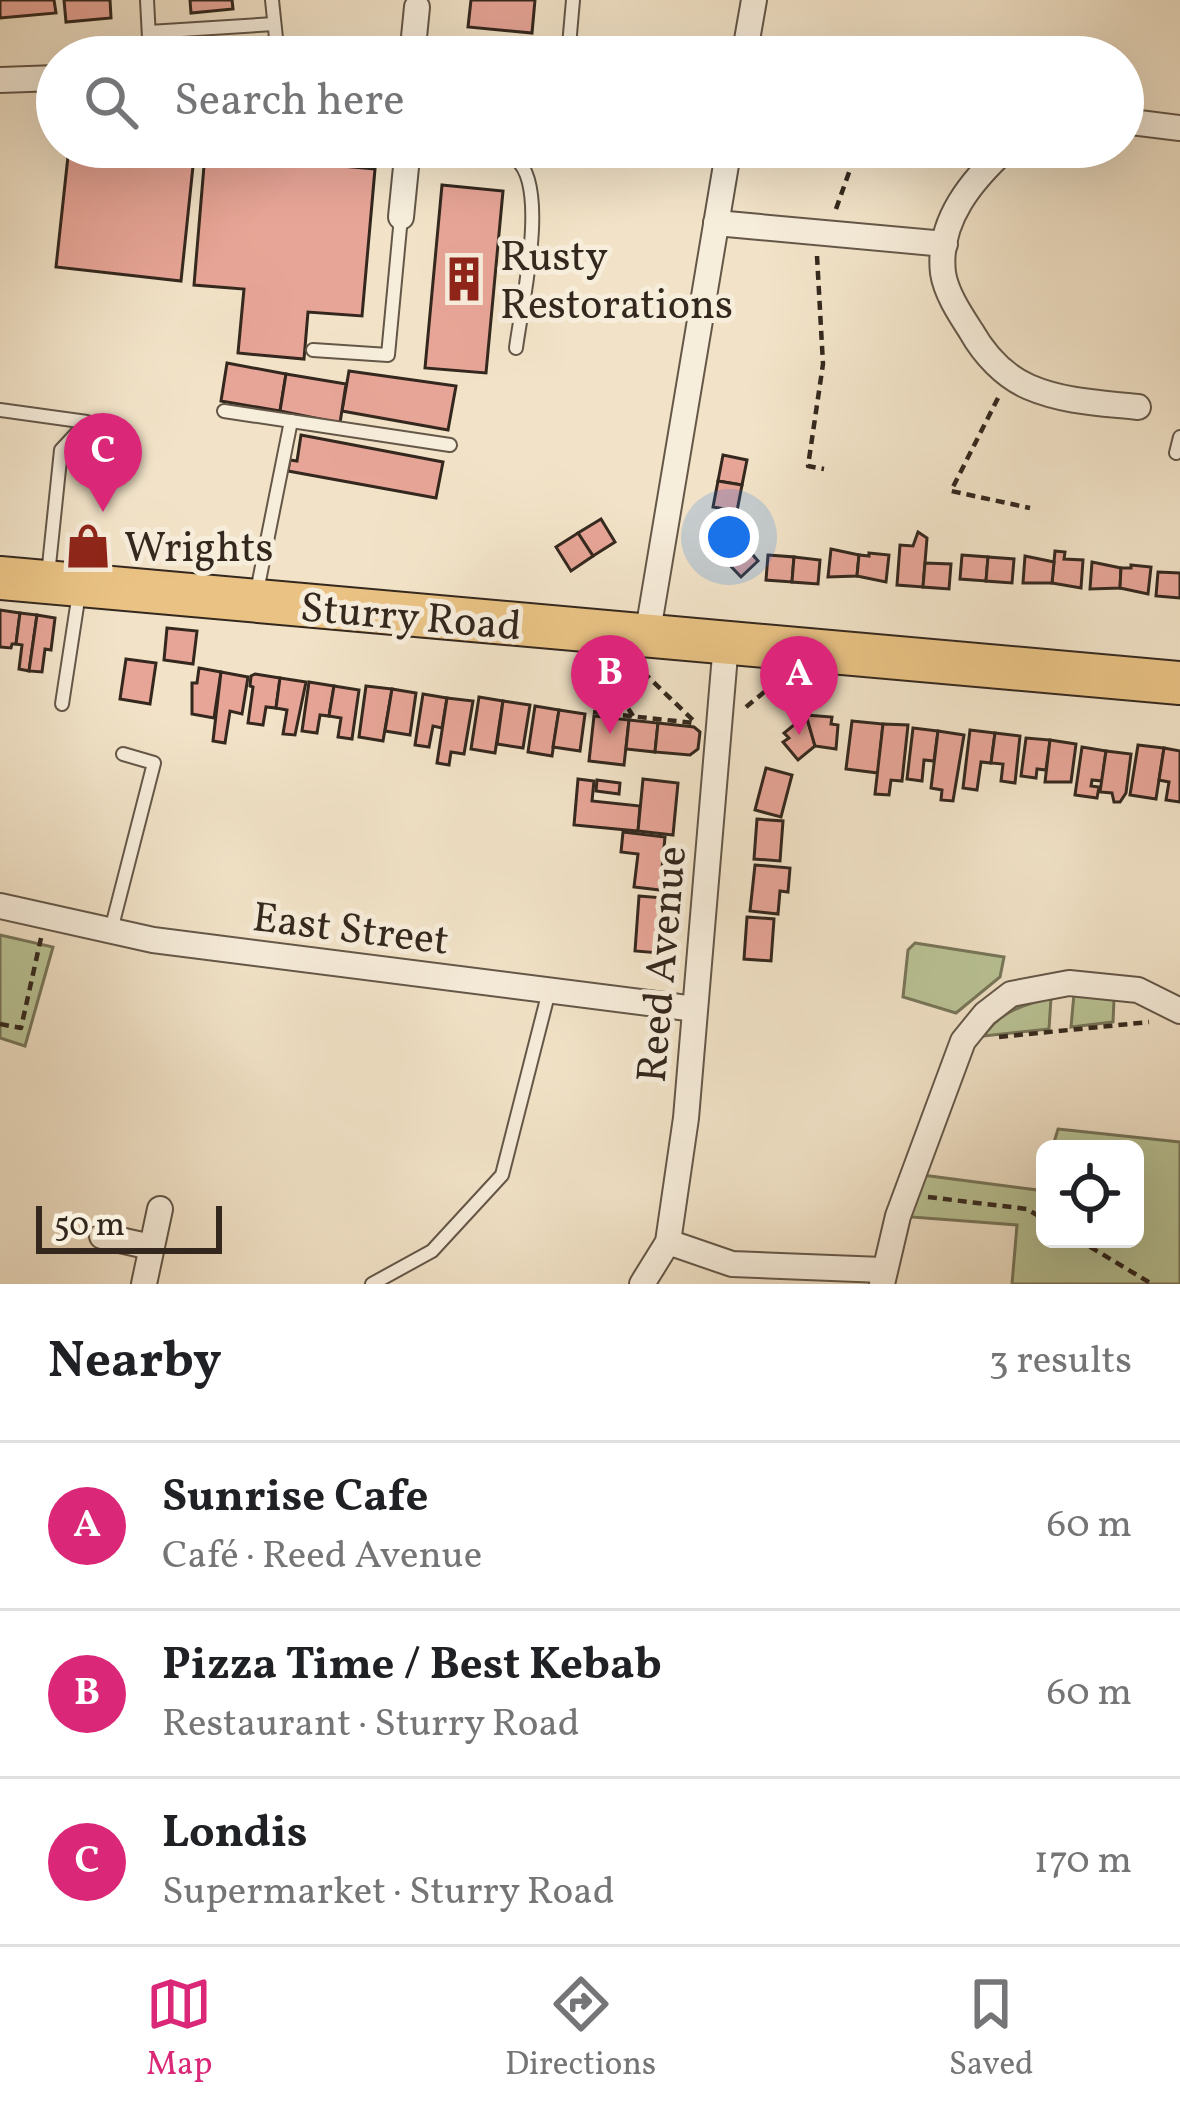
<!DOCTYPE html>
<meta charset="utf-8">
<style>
:root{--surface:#fff;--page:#f2f2f2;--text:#202124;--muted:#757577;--line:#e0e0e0;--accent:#db2777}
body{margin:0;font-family:Vollkorn,serif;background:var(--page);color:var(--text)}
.controls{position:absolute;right:36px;bottom:36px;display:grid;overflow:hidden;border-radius:18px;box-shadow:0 12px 48px #0002}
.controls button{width:108px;height:108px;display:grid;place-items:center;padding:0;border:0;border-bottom:3px solid var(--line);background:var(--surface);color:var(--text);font:60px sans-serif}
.scale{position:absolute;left:36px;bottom:30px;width:186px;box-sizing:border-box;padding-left:12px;border:6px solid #34281e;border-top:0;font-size:33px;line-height:42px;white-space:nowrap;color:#34281e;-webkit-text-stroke:9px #f7eddb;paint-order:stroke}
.you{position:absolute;left:729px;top:537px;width:42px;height:42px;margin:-30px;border:9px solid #fff;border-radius:50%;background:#1a73e8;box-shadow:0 0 0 18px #1a73e833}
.badge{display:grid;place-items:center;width:78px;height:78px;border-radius:50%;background:var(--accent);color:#fff;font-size:39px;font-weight:700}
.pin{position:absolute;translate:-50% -99px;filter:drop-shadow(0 3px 6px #0008)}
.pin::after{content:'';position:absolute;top:63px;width:42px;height:36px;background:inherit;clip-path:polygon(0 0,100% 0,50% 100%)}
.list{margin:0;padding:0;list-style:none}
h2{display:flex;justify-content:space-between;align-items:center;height:156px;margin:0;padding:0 48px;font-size:51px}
h2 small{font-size:39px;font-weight:400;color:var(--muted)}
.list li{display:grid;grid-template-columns:78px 1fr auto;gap:36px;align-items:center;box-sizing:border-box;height:168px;padding:0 48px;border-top:3px solid var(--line)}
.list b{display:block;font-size:45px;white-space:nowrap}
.list p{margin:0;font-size:39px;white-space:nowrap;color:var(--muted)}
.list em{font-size:39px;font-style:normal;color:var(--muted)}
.icon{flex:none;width:66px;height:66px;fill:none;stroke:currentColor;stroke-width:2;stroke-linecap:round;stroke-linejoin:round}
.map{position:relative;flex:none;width:1180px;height:1284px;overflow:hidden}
.search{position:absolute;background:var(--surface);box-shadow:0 12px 48px #0002;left:36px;right:36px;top:36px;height:132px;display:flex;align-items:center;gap:30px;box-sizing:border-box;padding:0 42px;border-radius:66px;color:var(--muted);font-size:45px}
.sheet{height:660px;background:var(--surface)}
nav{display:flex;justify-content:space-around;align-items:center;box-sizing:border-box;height:168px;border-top:3px solid var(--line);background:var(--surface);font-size:33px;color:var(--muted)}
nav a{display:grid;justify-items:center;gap:6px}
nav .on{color:var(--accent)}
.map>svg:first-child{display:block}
.green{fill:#bac496;stroke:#77765a;stroke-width:3}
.building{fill:#e7a597;stroke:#34281e;stroke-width:3}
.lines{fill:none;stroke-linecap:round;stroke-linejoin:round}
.lane-casing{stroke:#645748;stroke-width:16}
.street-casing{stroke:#645748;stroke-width:28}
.highway-casing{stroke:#34281e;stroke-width:46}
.path{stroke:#34281e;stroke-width:4.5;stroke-dasharray:9 6;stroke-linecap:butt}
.lane{stroke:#f7eddb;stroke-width:12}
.street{stroke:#f7eddb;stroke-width:24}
.highway{stroke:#e9c284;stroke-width:42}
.labels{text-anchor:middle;stroke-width:10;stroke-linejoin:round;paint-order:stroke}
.poi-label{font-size:42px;fill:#34281e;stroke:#f7eddb;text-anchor:start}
.street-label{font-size:42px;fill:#34281e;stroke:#f7eddb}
</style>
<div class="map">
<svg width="1180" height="1284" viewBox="0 0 1180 1284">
<rect width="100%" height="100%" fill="#f2e3c8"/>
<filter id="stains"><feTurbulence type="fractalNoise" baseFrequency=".00167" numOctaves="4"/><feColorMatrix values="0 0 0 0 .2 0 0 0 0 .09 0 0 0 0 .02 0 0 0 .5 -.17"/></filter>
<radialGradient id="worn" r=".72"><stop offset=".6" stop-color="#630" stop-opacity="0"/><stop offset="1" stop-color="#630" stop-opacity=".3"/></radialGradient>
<g class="green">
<polygon points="0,935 53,947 25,1046 0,1038"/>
<polygon points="915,943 1004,957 1000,977 956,1013 903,997 908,950"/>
<polygon points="1074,994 1114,999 1113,1022 1071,1027"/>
<path d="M1051,998L1049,1029L984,1036C999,1012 1025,1004 1051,998Z"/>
<polygon points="1058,1129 1180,1142 1180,1284 1012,1284 1017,1225 898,1216 914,1174 1038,1190 1045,1170 1045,1239 1135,1239 1135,1149 1052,1149"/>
</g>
<g class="building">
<polygon points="0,0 54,0 56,13 0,18"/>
<polygon points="64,0 110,0 111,18 66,22"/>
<polygon points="190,0 232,0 233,9 191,13"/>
<polygon points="471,0 535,0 532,33 468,27"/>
<polygon points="69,147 195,147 181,281 56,267"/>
<polygon points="205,154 375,169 362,316 308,312 304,359 238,353 244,289 194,285"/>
<polygon points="442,185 503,191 486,373 425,368"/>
<polygon points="227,363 286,374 280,411 221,401"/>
<polygon points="349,371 456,386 448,430 342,411"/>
<polygon points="286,374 346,384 340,423 280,411"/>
<polygon points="301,435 443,462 436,498 288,471 290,460 297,461"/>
<polygon points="723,455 747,460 742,485 718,481"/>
<polygon points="718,481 742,485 737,511 713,507"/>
<polygon points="601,519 615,542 593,556 578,533"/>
<polygon points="723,522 741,541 723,558 705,539"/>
<polygon points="918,532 927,538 923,587 897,585 900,545 913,546"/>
<polygon points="578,533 593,556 571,571 556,547"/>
<polygon points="741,541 758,561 741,577 723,558"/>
<polygon points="831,549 859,555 857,576 828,577"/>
<polygon points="1055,551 1065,552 1064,559 1083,560 1081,588 1052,583"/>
<polygon points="869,553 889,555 886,582 857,576 859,555 869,556"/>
<polygon points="768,555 794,557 792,582 766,580"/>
<polygon points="962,555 988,557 986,581 960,579"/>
<polygon points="1025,556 1054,562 1052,583 1023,583"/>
<polygon points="794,557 820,560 818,584 792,582"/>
<polygon points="988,557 1014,559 1012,583 986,581"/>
<polygon points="1092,562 1121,568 1120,588 1090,589"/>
<polygon points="925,563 951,564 949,589 923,587"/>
<polygon points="1131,565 1151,567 1148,594 1120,588 1121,568 1131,568"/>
<polygon points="1158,572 1180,573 1180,598 1156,596"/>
<polygon points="0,610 20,613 16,644 12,644 11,648 0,647"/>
<polygon points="20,613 37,615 29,671 19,669 22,645 16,644"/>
<polygon points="37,615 55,618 51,650 45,649 42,672 29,671"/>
<polygon points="167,628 197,631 193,664 164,660"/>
<polygon points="126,659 156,663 150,704 120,699"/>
<polygon points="199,668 221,672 214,718 192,714 192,683 197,683"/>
<polygon points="221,672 248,677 242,714 230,711 225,743 213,741"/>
<polygon points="255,674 280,678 276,708 266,707 263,725 248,723 253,687 250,686 251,676"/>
<polygon points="280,678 306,682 295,735 283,734 287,710 276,708"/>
<polygon points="309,682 334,686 329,716 320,715 317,733 302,731"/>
<polygon points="334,686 359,690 352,739 338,737 341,718 329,716"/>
<polygon points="366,686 392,689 383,741 359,737"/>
<polygon points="392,689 416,693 410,735 385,731"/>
<polygon points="423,694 447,698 442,728 433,726 429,747 415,745"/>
<polygon points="479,697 503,701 495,753 471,749"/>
<polygon points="447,698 473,701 464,754 451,752 449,765 437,763"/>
<polygon points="503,701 530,705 523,748 497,744"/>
<polygon points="535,706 559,710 552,756 528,752"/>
<polygon points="559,710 585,714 580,751 553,747"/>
<polygon points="806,715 815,746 798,760 783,742 789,738 784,733"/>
<polygon points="806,715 832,717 831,724 838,725 836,749 815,746"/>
<polygon points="594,716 629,720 624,765 589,761"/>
<polygon points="629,720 658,723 655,752 626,749"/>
<polygon points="852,721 883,724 878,773 846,769"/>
<polygon points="658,723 694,727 700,732 698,749 690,755 655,752"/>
<polygon points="883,724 908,725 902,781 891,780 889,795 875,794"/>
<polygon points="913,728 938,731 934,761 924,760 922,781 907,779"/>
<polygon points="970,730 995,733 991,763 981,762 977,790 963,788"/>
<polygon points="938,731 964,735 953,801 941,800 942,790 931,788"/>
<polygon points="995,733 1020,736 1015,783 1001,781 1003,764 991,763"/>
<polygon points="1026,738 1050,740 1046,770 1037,769 1036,778 1021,776"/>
<polygon points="1050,740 1076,744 1071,782 1045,782"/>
<polygon points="1138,745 1164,748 1156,799 1130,795"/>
<polygon points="1082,747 1106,751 1102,781 1092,780 1091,786 1099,787 1097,798 1075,795"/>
<polygon points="1164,748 1180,751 1180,802 1166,800 1169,782 1159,780"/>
<polygon points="1106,751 1131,754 1126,793 1120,802 1114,802 1112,793 1100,792"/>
<polygon points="766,768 792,775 781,817 755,810"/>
<polygon points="578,779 594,781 592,801 640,806 638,831 574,825"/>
<polygon points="643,779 678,783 673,835 638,831"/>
<polygon points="597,780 620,783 619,794 596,791"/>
<polygon points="757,819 783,821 780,861 754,859"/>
<polygon points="623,832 665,837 660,890 634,887 638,854 621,852"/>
<polygon points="755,865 790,868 788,892 780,891 778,914 750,911"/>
<polygon points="639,896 664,898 659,953 635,951"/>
<polygon points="747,917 774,919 771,961 744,959"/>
</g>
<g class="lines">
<g class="lane-casing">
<g id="lane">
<polyline points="147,0 150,57"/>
<polyline points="272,0 278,57"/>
<polyline points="149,32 274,24"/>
<polyline points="568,57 573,0"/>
<path d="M480,147C493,148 506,151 516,159C550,187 521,307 516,348"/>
<polyline points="313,350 388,355 401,217"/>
<polyline points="0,410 87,422 61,450 48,575"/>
<polyline points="224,411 450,445"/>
<polyline points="1176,453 1180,437"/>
<polyline points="256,596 291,421"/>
<polyline points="62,704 79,593"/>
<polyline points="111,930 154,763 123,754"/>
<polyline points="372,1284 432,1251 502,1175 549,991"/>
</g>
</g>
<g class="street-casing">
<g id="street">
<polyline points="412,57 417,7"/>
<polyline points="744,57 754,0"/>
<polyline points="0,80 57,78"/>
<polyline points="1123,121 1180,128"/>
<path d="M1008,147C973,179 937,220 943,273C946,293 960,314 971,331C984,354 1004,376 1029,387C1064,402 1101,403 1138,407"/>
<polyline points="401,217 408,147"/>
<polyline points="716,223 945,244"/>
<polyline points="647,637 729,147"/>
<polyline points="0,906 153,940 695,1009"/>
<polyline points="102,1236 151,1247"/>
<polyline points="668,1242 732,1264 882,1270"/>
<polyline points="144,1284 160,1209"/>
<polyline points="642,1284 668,1242 686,1118 726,643"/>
<polyline points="882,1284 898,1216 963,1041 985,1014 1011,994 1069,983 1138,990 1180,1011"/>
</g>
</g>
<g class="highway-casing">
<polyline id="highway" points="0,578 1180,683"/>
</g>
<g class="path">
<polyline points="895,57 899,50"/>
<polyline points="836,209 858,147"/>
<polyline points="817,256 823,364 808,466 824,469"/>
<polyline points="998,398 951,491 1030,508"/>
<polyline points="604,671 633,716"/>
<polyline points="643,672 696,723"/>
<polyline points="746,707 779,680"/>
<polyline points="593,712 694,723"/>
<polyline points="0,1024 21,1028 41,938"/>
<polyline points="999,1037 1149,1022"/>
<polyline points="928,1197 1027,1209 1045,1220"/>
<polyline points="1077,1239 1152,1284"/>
</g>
<use href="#lane" class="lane"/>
<use href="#street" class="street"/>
<use href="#highway" class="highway"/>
</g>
<defs>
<g id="building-bare" transform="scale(3.6)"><path d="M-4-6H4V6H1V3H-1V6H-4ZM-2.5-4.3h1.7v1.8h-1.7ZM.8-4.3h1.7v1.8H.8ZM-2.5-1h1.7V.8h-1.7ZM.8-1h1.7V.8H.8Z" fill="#8f2418" stroke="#f7eddb" stroke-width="2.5" paint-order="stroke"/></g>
<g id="shop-bare" transform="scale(3.6)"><path d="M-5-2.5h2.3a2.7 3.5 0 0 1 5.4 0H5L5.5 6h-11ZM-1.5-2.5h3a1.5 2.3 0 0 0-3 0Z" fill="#8f2418" stroke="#f7eddb" stroke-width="2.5" paint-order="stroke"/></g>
</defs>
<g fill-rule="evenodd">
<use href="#building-bare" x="464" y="279"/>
<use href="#shop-bare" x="88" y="546"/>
</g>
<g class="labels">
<g class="poi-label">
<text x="500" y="270">Rusty<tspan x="500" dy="48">Restorations</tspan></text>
<text x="124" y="561">Wrights</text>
</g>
<g class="street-label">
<text transform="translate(411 615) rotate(5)" y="15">Sturry Road</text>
<text transform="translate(351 927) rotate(7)" y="15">East Street</text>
<text transform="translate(660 964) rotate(-85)" y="15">Reed Avenue</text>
</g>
</g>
<rect width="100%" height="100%" filter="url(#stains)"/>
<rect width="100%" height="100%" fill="url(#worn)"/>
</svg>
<div class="controls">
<button><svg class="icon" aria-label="locate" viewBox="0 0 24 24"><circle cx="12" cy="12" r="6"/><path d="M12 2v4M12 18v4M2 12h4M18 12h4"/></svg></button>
</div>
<div class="scale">50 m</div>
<div class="you"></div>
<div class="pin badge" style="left:799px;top:735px">A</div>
<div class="pin badge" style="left:610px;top:734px">B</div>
<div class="pin badge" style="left:103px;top:512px">C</div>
<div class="search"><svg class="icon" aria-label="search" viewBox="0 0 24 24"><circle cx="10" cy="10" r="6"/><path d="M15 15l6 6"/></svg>Search here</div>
</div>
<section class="sheet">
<h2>Nearby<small>3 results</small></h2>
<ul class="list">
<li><span class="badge">A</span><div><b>Sunrise Cafe</b><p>Café · Reed Avenue</p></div><em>60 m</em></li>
<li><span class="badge">B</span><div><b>Pizza Time / Best Kebab</b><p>Restaurant · Sturry Road</p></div><em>60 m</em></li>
<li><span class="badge">C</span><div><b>Londis</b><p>Supermarket · Sturry Road</p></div><em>170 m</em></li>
</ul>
</section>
<nav>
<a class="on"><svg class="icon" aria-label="map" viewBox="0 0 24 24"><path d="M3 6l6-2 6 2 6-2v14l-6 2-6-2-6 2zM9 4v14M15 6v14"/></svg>Map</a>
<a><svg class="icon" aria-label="directions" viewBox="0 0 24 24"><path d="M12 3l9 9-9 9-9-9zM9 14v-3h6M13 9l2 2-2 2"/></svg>Directions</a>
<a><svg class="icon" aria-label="saved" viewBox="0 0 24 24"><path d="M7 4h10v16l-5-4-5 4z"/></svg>Saved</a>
</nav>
